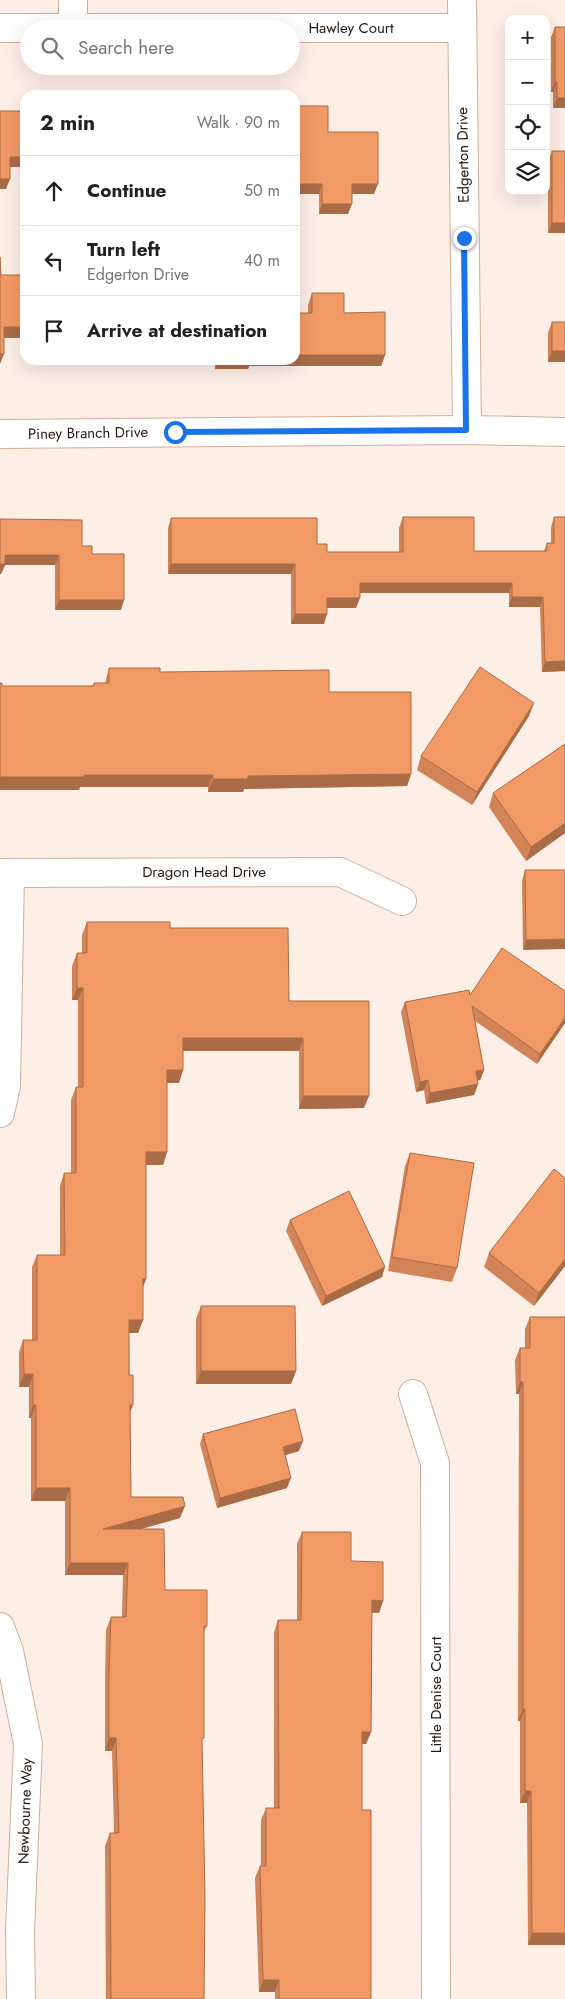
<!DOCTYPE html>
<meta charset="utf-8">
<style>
:root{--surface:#fff;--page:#f6f6f6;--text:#202124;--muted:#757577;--line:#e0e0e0}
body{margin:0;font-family:Jost,sans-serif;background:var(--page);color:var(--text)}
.controls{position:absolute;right:15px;top:15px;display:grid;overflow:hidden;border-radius:10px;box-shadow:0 5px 20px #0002}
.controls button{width:45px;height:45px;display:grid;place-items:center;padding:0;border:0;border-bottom:1px solid var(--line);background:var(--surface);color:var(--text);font:25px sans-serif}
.stop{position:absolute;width:15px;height:15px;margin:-11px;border:4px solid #1a73e8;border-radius:50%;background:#fff}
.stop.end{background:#1a73e8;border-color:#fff;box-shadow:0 1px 5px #0008}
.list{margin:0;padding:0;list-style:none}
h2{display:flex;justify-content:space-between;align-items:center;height:65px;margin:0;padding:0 20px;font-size:21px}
h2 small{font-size:16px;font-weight:400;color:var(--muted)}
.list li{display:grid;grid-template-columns:32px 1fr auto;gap:15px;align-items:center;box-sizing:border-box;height:70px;padding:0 20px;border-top:1px solid var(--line)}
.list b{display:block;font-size:19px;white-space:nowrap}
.list p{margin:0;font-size:16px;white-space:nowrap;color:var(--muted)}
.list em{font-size:16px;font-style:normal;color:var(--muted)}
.icon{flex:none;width:28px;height:28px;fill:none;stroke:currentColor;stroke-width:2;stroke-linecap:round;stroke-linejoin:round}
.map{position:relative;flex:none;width:565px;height:1999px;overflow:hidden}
.search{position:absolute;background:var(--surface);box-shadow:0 5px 20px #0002;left:20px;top:20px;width:280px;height:55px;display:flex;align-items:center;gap:12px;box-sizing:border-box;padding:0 18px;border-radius:28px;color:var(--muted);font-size:19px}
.panel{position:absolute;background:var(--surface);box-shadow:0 5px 20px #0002;left:20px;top:90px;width:280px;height:275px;border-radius:15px}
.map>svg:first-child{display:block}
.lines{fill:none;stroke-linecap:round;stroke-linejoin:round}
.minor-casing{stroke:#d0ae9c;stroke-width:30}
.minor{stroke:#fff;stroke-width:28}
.wall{fill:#d08458}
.shaded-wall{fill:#a96c47}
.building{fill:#f29a66;stroke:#a96c47}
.route{stroke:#1a73e8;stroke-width:6}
.labels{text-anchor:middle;stroke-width:4;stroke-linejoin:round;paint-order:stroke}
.street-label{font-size:15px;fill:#251912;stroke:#fff}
</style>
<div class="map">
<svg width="565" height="1999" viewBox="0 0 565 1999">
<rect width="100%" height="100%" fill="#fdeee6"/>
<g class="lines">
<g class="minor-casing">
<g id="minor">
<polyline points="73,0 73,28"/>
<polyline points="462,0 467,430"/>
<polyline points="0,28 461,28"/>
<polyline points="0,434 467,430 565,432"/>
<polyline points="0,873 340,872 402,901"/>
<polyline points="0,1113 6,1086 10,873"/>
<polyline points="413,1394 435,1463 436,1999"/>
<polyline points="0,1627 9,1651 28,1744 20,1931 21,1999"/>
</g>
</g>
<use href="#minor" class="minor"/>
</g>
<g class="wall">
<polygon points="555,27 565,108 553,108 553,92 551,92 551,37"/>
<polygon points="299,106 328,132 374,194 352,194 348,214 319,214 319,194 295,194 296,116"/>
<polygon points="552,151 565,233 548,233 548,161"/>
<polygon points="312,293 344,313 385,355 381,366 249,366 248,369 215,369 215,360 295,360 308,313 308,305"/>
<polygon points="552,322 565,362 548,362 548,333"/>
<polygon points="403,517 474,551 544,551 547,543 551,543 551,527 554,517 565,517 565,671 542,672 540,607 509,607 509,593 360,593 356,608 327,608 324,624 291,624 291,574 168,574 168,528 171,518 317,544 327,552 399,552 399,528"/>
<polygon points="0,519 82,546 92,554 121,610 55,610 55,565 5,565 1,574"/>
<polygon points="109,668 160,672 329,692 411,774 407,786 244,789 243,792 208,792 208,787 80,787 79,790 0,790 0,683 2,686 93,686 94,683 105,683"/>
<polygon points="529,716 472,805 417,770 421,756"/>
<polygon points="493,793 565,833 526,861 489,807"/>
<polygon points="525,870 565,870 523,950 522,881"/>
<polygon points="87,922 170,928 289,1001 364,1108 299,1109 299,1051 183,1051 183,1070 179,1083 167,1083 167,1152 163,1165 146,1165 146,1279 143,1287 143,1320 138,1333 129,1333 131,1497 180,1518 141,1529 165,1590 207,1626 204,1632 202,1745 204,1999 106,1999 105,1846 110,1833 114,1833 112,1751 105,1751 105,1685 106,1630 111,1617 122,1617 123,1575 65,1575 65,1501 31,1501 31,1418 29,1418 29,1387 19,1387 19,1352 23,1340 32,1340 32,1267 37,1255 60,1255 60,1186 64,1173 71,1173 71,1100 76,1087 78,1087 78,1000 72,1000 72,966 77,953 82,953 82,935"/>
<polygon points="565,991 565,1023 537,1064 475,1021 484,1070 480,1080 477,1081 478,1084 474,1095 426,1104 424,1090 416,1092 401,1012 405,1002 470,995"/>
<polygon points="410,1153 457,1268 452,1282 388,1271 405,1166"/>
<polygon points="290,1220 382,1277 322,1306 286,1231"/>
<polygon points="489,1253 565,1266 534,1306 484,1267"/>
<polygon points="201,1306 296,1371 291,1384 196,1384 196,1319"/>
<polygon points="530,1317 565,1945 528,1945 527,1803 520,1803 520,1721 518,1721 519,1394 516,1394 515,1360 520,1348 525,1348 525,1329"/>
<polygon points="203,1434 299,1451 285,1455 287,1488 217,1508 200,1444"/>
<polygon points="302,1532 351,1561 383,1601 379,1613 372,1613 371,1732 366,1744 362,1744 362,1810 371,1999 275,1999 275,1992 259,1992 255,1878 260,1866 261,1866 261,1820 266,1808 274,1808 274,1632 278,1620 297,1620 297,1544"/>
</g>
<g class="shaded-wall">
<polygon points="555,82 557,82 553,92 551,92"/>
<polygon points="557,98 565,98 565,108 553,108"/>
<polygon points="10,157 25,157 25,167 6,167"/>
<polygon points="0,179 10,179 6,189 0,189"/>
<polygon points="295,184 322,184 319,194 295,194"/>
<polygon points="352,184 378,184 374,194 348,194"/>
<polygon points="322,204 352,204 348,214 319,214"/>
<polygon points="552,223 565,223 565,233 548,233"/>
<polygon points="4,327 25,327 25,338 0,338"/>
<polygon points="552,351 565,351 565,362 548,362"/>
<polygon points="0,354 4,354 0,364"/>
<polygon points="295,355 385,355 381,366 249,366 248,369 215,369 218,360 295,360"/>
<polygon points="97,360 130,360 129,363 96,363"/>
<polygon points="5,555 59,555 55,565 5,565 1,574 0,574 0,564"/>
<polygon points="171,564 295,564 291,574 168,574"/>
<polygon points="360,583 512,583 509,593 356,593"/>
<polygon points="512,597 543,597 540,607 509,607"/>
<polygon points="327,598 360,598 356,608 324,608"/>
<polygon points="59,600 124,600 121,610 55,610"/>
<polygon points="295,614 327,614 324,624 291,624"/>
<polygon points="565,661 565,671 542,672 545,662"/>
<polygon points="534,703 529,716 472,805 477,792"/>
<polygon points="411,774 407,786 244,789 243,792 208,792 213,779 248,776"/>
<polygon points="84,775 213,775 208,787 80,787 79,790 0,790 0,777"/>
<polygon points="565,823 565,833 526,861 531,847"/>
<polygon points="565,939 565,949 523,950 526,940"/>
<polygon points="77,988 83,988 78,1000 72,1000"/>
<polygon points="565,1018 565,1023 537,1064 540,1054"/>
<polygon points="183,1038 303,1038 299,1051 179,1051"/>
<polygon points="167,1070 183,1070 179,1083 163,1083"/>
<polygon points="484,1070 480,1080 472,1081 476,1071"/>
<polygon points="428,1080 424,1090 416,1092 420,1082"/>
<polygon points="478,1084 474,1095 426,1104 430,1093"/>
<polygon points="303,1096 369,1096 364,1108 299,1109"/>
<polygon points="146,1152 167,1152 163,1165 141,1165"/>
<polygon points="565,1259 565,1266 534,1306 539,1293"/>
<polygon points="385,1267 382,1277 322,1306 326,1296"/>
<polygon points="143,1279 146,1279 141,1292"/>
<polygon points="129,1320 143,1320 138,1333 125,1333"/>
<polygon points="201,1371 296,1371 291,1384 196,1384"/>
<polygon points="24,1374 33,1374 29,1387 19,1387"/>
<polygon points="520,1382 523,1382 519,1394 516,1394"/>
<polygon points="33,1405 36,1405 31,1418 29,1418"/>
<polygon points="130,1405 133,1405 128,1418"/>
<polygon points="303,1441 299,1451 279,1457 283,1447"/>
<polygon points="291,1478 287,1488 217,1508 220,1498"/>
<polygon points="36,1488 70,1488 65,1501 31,1501"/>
<polygon points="185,1506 180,1518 98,1541 103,1529"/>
<polygon points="70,1563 128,1563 123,1575 65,1575"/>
<polygon points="372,1600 383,1601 379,1613 368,1612"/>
<polygon points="523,1709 525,1709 520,1721 518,1721"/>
<polygon points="362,1732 371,1732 366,1744 357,1744"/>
<polygon points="109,1738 116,1738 112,1751 105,1751"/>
<polygon points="525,1791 531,1791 527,1803 520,1803"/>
<polygon points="532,1933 565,1933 565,1945 528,1945"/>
<polygon points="263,1980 279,1980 275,1992 259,1992"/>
</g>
<g class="building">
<polygon points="555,27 565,27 565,98 557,98 557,82 555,82"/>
<polygon points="299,106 328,106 328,132 378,132 378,184 352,184 352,204 322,204 322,184 295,184 295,135 299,135"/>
<polygon points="0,111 25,111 25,157 10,157 10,179 0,179"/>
<rect x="552" y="151" width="13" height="72"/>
<polygon points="0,257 1,275 25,275 25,327 4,327 4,354 0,354"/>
<polygon points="312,293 344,293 344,313 385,312 385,355 295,355 295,313 312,313"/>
<rect x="552" y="322" width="13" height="29"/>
<polygon points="403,517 474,517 474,551 547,551 547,543 554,543 554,517 565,517 565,661 545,662 543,597 512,597 512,583 360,583 360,598 327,598 327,614 295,614 295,564 171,564 171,518 317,518 317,544 327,544 327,552 403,552"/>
<polygon points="0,519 82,520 82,546 92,546 92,554 124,554 124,600 59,600 59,555 5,555 5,564 0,564"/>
<polygon points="480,667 534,703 477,792 421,756"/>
<polygon points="109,668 160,668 160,672 329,670 329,692 411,692 411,774 248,776 248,779 213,779 213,775 84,775 84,777 0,777 0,683 2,683 2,686 94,686 94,683 109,683"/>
<polygon points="565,744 565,823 531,847 493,793"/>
<polygon points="525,870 565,870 565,939 526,940"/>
<polygon points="87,922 170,922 170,928 288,928 289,1001 369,1001 369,1096 303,1096 303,1038 183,1038 183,1070 167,1070 167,1152 146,1152 146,1279 143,1279 143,1320 129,1320 129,1375 133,1375 133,1405 130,1405 131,1497 183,1497 185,1506 103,1529 164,1529 165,1590 207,1590 207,1626 204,1626 204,1738 202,1738 205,1898 204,1999 111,1999 110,1833 119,1833 116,1738 109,1738 109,1673 111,1617 126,1617 128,1563 70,1563 70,1488 36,1488 36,1405 33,1405 33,1374 24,1374 23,1340 37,1340 37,1255 65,1255 64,1173 76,1173 76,1087 83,1087 83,988 77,988 77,953 87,953"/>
<polygon points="502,948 565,991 565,1018 540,1054 472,1006 484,1070 476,1071 478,1084 430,1093 428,1080 420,1082 405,1002 469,990 470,995"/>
<polygon points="410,1153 474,1163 457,1268 392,1257"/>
<polygon points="554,1169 565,1178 565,1259 539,1293 489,1253"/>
<polygon points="349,1191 385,1267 326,1296 290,1220"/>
<polygon points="201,1306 295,1306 296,1371 201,1371"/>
<polygon points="530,1317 565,1317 565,1933 532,1933 531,1791 525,1791 525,1709 523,1709 523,1382 520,1382 520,1348 530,1348"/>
<polygon points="295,1409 303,1441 283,1447 291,1478 220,1498 203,1434"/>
<polygon points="302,1532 351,1532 351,1561 383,1562 383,1601 372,1600 371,1732 362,1732 362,1810 371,1810 371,1999 279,1999 279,1980 263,1980 260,1866 266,1866 266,1808 279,1808 278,1620 301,1620"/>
</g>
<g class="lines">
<polyline class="route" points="175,432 466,430 464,238"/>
</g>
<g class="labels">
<g class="street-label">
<text x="351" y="33">Hawley Court</text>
<text transform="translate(463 155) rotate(-91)" y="5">Edgerton Drive</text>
<text transform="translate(88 433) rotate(-1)" y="5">Piney Branch Drive</text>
<text x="204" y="877">Dragon Head Drive</text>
<text transform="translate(436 1695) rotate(-90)" y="5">Little Denise Court</text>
<text transform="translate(25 1811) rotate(-88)" y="5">Newbourne Way</text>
</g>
</g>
</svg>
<div class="controls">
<button>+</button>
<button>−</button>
<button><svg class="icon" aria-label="locate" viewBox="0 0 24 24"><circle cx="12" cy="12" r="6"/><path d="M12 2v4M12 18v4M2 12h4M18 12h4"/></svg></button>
<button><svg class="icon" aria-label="layers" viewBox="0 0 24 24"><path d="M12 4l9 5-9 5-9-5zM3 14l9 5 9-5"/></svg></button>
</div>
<div class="stop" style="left:175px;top:432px"></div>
<div class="stop end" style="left:464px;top:238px"></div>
<div class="search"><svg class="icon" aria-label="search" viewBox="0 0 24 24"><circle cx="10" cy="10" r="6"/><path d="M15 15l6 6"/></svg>Search here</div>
<section class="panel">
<h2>2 min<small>Walk · 90 m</small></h2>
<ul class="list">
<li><svg class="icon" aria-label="ahead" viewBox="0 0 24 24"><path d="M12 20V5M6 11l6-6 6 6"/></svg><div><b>Continue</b></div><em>50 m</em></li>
<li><svg class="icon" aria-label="left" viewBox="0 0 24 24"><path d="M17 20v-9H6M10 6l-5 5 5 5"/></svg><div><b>Turn left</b><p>Edgerton Drive</p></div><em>40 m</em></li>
<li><svg class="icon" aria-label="arrive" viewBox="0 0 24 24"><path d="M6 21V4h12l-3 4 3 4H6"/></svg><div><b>Arrive at destination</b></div></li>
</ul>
</section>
</div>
